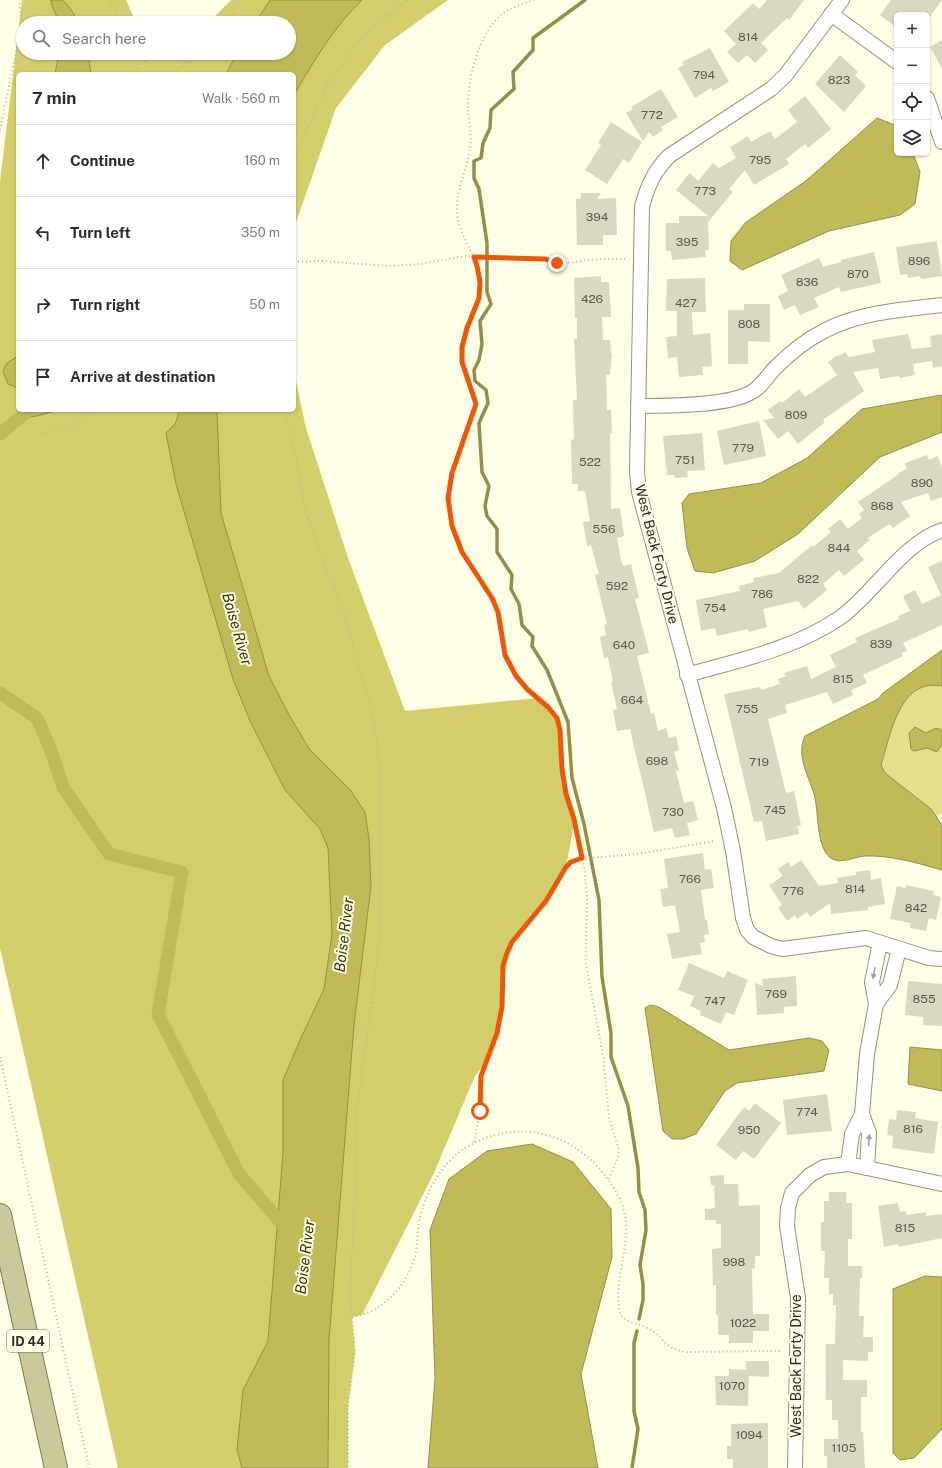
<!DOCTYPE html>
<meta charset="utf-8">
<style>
:root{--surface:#fff;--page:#f2f2f3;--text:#2b2b33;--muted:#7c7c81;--line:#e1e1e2}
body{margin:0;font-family:"Public Sans",sans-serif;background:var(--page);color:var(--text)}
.controls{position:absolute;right:12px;top:12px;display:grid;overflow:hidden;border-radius:6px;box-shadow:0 1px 3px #0004}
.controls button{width:36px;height:36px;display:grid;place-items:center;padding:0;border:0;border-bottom:1px solid var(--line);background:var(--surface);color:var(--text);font:20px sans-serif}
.stop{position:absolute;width:12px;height:12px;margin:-9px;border:3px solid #ea580c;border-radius:50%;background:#fff}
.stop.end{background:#ea580c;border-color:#fff;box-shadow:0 1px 4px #0008}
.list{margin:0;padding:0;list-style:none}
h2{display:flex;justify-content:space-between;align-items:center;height:52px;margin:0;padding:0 16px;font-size:17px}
h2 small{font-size:13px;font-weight:400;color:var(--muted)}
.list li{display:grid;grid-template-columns:26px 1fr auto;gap:12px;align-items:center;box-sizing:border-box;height:72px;padding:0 16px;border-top:1px solid var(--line)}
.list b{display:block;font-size:15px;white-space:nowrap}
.list em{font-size:13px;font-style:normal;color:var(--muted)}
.icon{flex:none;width:22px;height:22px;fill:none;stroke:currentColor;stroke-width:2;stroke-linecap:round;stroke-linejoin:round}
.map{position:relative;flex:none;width:942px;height:1468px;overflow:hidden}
.search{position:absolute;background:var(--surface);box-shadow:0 1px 3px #0004;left:16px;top:16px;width:280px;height:44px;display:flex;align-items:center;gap:10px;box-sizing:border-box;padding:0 14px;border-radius:22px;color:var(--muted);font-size:15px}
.panel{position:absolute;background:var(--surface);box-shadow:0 1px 3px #0004;left:16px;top:72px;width:280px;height:340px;border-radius:6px}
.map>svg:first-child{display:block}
.green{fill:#e4df8c}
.forest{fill:#d4cd6b}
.water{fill:#c1ba58;stroke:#948f48}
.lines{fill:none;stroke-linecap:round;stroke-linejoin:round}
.stream{stroke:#948f48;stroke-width:3.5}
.canal{stroke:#c1ba58;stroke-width:13}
.building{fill:#d9d8c1}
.minor-casing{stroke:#93927d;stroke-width:16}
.primary-casing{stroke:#7c7944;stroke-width:24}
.path{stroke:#b7b6a3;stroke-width:2;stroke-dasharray:1 3;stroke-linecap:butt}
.minor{stroke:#fff;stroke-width:14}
.primary{stroke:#cac799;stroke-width:22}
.oneway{fill:#a0a09c}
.route{stroke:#ea580c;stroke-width:5}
.labels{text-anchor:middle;stroke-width:4;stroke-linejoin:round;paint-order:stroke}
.number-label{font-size:12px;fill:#57574a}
.shield{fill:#fefde5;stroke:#6b6b5d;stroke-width:1}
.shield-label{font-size:13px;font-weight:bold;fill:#2c2c23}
.street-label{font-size:14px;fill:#2c2c23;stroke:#fefde5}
.water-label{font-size:15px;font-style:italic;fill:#373408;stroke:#fefde5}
</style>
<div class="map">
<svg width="942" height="1468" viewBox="0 0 942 1468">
<rect width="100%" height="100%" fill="#fefde5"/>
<path class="green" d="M935,685L942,686V814L936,816L931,809L885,773L881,765C889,739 894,702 920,688C924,685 930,685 935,685Z"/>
<g class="forest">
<polygon points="22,0 126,0 136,23 23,23 23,53 148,53 151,61 164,53 237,53 226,74 18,74 18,410 180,410 175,424 233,679 250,721 285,790 320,829 328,848 332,934 324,989 300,1040 283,1080 283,1152 268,1341 243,1390 237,1450 242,1468 118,1468 0,948 0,182"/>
<polygon points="231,0 270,0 255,23 208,23"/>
<polygon points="362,0 448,0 385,45 336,108 294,228 294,95 320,51 344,17"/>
<polygon points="294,372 306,428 348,558 405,711 538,698 548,707 557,718 560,730 562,769 566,794 575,819 566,867 546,901 512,942 507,953 503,966 502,1007 497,1033 489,1058 475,1076 433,1175 362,1315 352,1317 355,1352 348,1407 348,1468 328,1468 329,1340 354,1025 371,886 369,839 365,812 351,791 310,750 289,715 269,676 221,513 217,410 294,410"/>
</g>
<g class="water">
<path d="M51,0C54,0 58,0 61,0C68,2 75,16 78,23H59C57,15 51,7 51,0Z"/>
<path d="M270,0H362C333,28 314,61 294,95V74H226L237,53H289V23H255Z"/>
<polygon points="59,53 88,53 91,74 55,74"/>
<polygon points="877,118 897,126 897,153 913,153 920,172 915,204 900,215 829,231 742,270 730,261 731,241 745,223 807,180"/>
<polygon points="18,356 18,391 16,387 8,384 3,371 7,363"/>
<polygon points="942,395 942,432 880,457 798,534 755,561 713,573 695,571 687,548 682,503 689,494 761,483 807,458 862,409"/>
<polygon points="23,410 58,410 37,416 28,417 23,415"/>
<polygon points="180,410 217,410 221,513 269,676 289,715 310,750 351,791 365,812 369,839 371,886 354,1025 329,1340 328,1468 242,1468 237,1450 243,1390 268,1341 283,1152 283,1080 300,1040 324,989 332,934 328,848 320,829 285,790 250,721 233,679 176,484 166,433 175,424"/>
<path d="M942,650V686C899,678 891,734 881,765L885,773L931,809L936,816L942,826V870C917,863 891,855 865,856C851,857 836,868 826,853C816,838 819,811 814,794C808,775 796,755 805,736L878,699L883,693Z"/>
<polygon points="915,727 926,733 936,728 942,730 942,744 937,752 927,748 914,751 911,749 909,733"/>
<polygon points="650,1005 659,1007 729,1050 809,1038 822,1041 829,1050 824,1071 737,1083 725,1091 696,1134 683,1139 672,1139 663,1131 645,1008"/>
<polygon points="910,1047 942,1050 942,1091 908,1084"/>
<polygon points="532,1144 573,1162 611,1209 612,1257 581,1374 598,1468 428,1468 435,1379 430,1230 449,1179 487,1151"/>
<polygon points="925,1276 942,1277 942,1429 914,1458 900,1460 893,1453 893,1289"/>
</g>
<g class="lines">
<g class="stream">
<polyline points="585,0 533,38 533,50 513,72 514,89 491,110 490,128 483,143 481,158 474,161 474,178 479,189 487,243 487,292 491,304 480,321 482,344 479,360 474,370 475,381 486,390 488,403 479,423 482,472 489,486 485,506 487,516 497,529 497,552 512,575 511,589 519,604 522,625 533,637 532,646 547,670 568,722 572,778 584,824 599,900 602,977 611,1033 611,1057 628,1106 638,1168 639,1192 645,1210 646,1230 640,1265 643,1284 643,1300 639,1319"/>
<polyline points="632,1468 638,1429 634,1411 634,1343 637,1331"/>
</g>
<g class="canal">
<polyline points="0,434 29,410"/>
<polyline points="0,693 37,718 50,748 63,787 109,854 182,872 158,1014 239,1174 288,1231"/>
</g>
</g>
<g class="building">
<polygon points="767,0 804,0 789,20 787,18 761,43 768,50 755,63 747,55 738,63 727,52 736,44 724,31 753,3 759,9"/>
<polygon points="891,0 942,0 929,18 927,15 897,15 897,28 880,15"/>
<polygon points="942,40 942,68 930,47"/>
<polygon points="710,48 729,82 713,91 711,88 695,98 678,68 684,65 682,62"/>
<polygon points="840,55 858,72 855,75 866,86 844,112 815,84"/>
<polygon points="661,89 678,117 661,127 663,130 653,137 649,132 643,141 626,113 633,109 631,107"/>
<polygon points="805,96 831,129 808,148 805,144 786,159 789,164 754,185 745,170 729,189 733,192 708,222 709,250 705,250 706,257 672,260 671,251 666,251 666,223 679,223 679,216 708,216 676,190 690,173 698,181 713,163 719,168 736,158 730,147 748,136 751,142 770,131 775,139 797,122 788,110"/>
<polygon points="611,122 642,142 629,163 623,159 607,184 585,170 601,145 598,143"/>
<polygon points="581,193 601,193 597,199 616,198 617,235 603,235 603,245 577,245 576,199 581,199"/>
<polygon points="937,241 942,276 921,279 920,276 908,278 907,274 900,275 896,247"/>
<polygon points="874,252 881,283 841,292 839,287 814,298 819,307 800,315 795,305 784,310 778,296 788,291 781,275 819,258 823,267 841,262 841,260"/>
<polygon points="601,276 601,282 609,282 611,317 602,317 603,340 610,340 611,354 612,353 610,375 606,375 607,410 611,410 612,433 610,433 611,509 620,508 624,536 617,538 621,560 623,566 631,564 639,598 635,599 649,653 637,656 651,714 654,713 658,731 666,728 669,738 676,736 679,750 674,752 679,770 676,771 684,803 693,801 698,820 687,823 690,835 675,838 672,828 654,832 630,729 617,731 613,710 617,709 611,682 613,682 608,657 604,658 600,637 606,635 604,625 607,624 595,575 599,574 591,545 587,546 583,522 590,521 585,491 578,491 578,484 572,484 571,440 574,439 573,400 577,400 574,339 577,339 577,318 575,318 574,278"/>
<polygon points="705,278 706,312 692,312 693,335 710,333 712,366 702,367 703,375 679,377 677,357 668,358 666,337 677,336 677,311 666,311 667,279"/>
<polygon points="744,304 770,304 770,342 748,341 748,364 728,364 728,310 744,310"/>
<polygon points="908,334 912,349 931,347 930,336 942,334 942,366 933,368 932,361 913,364 915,375 900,378 899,376 880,379 878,368 853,372 864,391 823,420 825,422 798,444 788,431 778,439 763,420 774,418 768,410 780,401 782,403 799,389 805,397 837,375 828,362 838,355 839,356 845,352 849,357 875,352 872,340"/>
<polygon points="759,421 766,456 724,465 717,431"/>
<polygon points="702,433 705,470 687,471 688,477 675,478 674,475 667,475 663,436"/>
<polygon points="927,455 929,460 938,456 942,468 942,497 931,501 928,493 901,502 910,516 893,528 889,524 868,538 870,540 857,551 864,560 844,576 839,570 823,584 827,590 804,609 798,601 763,609 767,627 749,632 748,629 717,636 715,628 701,631 696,600 740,591 739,586 754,582 753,578 779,573 812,545 813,547 831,532 828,529 840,519 848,529 862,518 859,514 864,510 858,502 899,474 898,473 907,469 905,463"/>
<polygon points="942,561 942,625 903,643 907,651 901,653 903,656 863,675 867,683 851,690 853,695 833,704 827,692 785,705 787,713 768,719 786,793 794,791 801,825 797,826 799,834 766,841 762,821 754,822 724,694 760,687 761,690 780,684 778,679 786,676 784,673 807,666 811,679 836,667 830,655 857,642 855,638 899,619 898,616 910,611 903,596 915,590 922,604 941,595 928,567"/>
<polygon points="703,853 705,870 711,869 714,888 701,890 705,920 707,920 709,934 704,935 705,942 700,943 702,954 672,959 667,934 680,932 675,905 663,907 660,889 668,888 664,859"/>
<polygon points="801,860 819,886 838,883 837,878 856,875 856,872 870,870 871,880 881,878 885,904 868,907 868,910 831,914 830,903 810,917 807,912 797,919 795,915 787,921 778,908 782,905 769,885 783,876 778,869 788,862 791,867"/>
<polygon points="906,885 934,891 933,895 941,897 936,920 929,918 926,931 910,928 911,923 890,919 897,886 906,888"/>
<polygon points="689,963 724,978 727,971 748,980 734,1015 726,1012 721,1024 700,1015 701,1011 690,1006 694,996 678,990"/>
<polygon points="796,976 797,1006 784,1007 784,1013 757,1015 755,983 763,986 762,979"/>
<polygon points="908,981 942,984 942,1026 923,1025 923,1017 905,1015"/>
<polygon points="827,1094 832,1131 787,1135 783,1100"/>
<polygon points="755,1103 781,1123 754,1159 743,1151 736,1160 716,1145 744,1107 749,1111"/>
<polygon points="897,1110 916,1112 915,1118 938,1122 934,1154 892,1148 893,1136 887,1135 889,1119 896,1120"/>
<polygon points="724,1175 724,1184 738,1184 739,1206 760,1205 760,1256 755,1256 755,1268 752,1269 753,1314 769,1314 769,1331 753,1331 753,1343 729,1343 729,1335 718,1335 718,1315 716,1315 716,1285 713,1285 712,1249 721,1248 721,1224 716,1224 716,1220 705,1220 705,1209 715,1208 714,1185 711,1185 710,1176"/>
<polygon points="829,1192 846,1192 846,1203 852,1203 852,1239 848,1239 848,1266 862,1266 862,1278 860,1278 859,1316 864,1316 863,1337 873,1337 873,1352 868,1352 868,1361 843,1360 843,1380 867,1380 867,1397 861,1397 861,1432 863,1432 865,1468 827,1468 827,1456 824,1456 824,1439 838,1439 838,1420 832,1420 832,1400 826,1400 826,1344 835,1344 836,1305 833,1305 833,1294 829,1294 829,1278 824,1278 825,1251 821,1251 821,1222 824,1222 824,1201 829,1201"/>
<polygon points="898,1203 900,1212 906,1211 907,1215 926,1212 926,1216 942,1214 942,1238 899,1247 898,1244 884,1247 878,1206"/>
<polygon points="746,1361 769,1361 769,1377 749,1376 748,1406 716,1405 715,1376 729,1376 729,1369 746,1370"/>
<polygon points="768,1423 768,1468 733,1468 733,1459 727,1459 727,1446 731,1446 731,1424"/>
</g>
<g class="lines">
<g class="minor-casing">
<g id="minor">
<path d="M842,0L785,76L771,89L669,156C654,171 647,187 642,207L637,472L639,492L724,808L733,851L743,918L747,930L753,937L771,946L782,949L866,938L929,958L942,959"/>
<polyline points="831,14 897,62"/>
<polyline points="927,98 942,142"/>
<path d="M638,406C666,406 727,406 750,393C761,388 767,376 775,368C789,354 806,340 824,331C859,312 903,310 942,305"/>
<path d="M687,675C739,660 795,649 841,617C875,592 902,544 942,530"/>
<polyline points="876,1004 890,985 899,949"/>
<polyline points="862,1114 869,1133 867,1168"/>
<polyline points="848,1164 852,1134 862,1114 867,1054 876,1004 872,982 880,943"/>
<polyline points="795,1468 798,1298 787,1226 788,1208 792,1193 810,1175 824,1167 848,1164 942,1184"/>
</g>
</g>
<g class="primary-casing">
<polyline id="primary" points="0,1215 56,1468"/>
</g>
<g class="path">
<polyline points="110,0 121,23"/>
<path d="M534,0C523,4 510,7 501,15C478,34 467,81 468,110C469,123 472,136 470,149C467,169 456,191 457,211C458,237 479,256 480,282C481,310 460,332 462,361C463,376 473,389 476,404L452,473L448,498L452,526L462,552L492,598L498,612L505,655L516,676L528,690L548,707L557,718L560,730L562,769L566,794L575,819L585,873L587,897L586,965L603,1055L609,1117L619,1150L618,1157L609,1179"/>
<polyline points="225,23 240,0"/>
<polyline points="133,53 141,74"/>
<polyline points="165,74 182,67 202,53"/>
<polyline points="0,130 22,22 19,0"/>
<polyline points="294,157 327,85 360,38 407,0"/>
<path d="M294,262L321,261L390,266L421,264L464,256L545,259C563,266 571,262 589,260C601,259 613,259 625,259"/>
<polyline points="283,410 296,454 305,511 323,563 344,610 354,651 369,698 377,741 381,785 381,920 374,988 356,1114 356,1179 350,1293 355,1352 348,1407 348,1468"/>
<polyline points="42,435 78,423 95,410"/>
<polyline points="0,1057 89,1468"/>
<polyline points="474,1142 480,1111 481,1076 497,1033 502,1007 503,966 507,953 512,942 546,901 566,867 578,859 637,854 715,841"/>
<path d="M352,1317C384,1312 409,1284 416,1252C418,1239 417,1226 421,1213C432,1177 451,1150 488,1137C512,1129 536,1130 559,1139C587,1151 616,1181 624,1211C633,1245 611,1282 621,1316C629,1323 638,1324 647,1328C666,1337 661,1348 687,1352L782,1351"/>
</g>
<use href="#minor" class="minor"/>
<use href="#primary" class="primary"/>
</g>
<defs><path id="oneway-solid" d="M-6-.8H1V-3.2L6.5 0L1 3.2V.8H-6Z"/></defs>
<g class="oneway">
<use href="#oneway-solid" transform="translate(874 973) rotate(101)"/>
<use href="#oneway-solid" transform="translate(869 1140) rotate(-86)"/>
</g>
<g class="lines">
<polyline class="route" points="480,1111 481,1076 497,1033 502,1007 503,966 507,953 512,942 546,901 566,867 571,862 582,858 574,819 566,794 562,769 560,730 557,718 548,707 528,690 516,676 505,655 498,612 492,598 462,552 452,526 448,498 452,473 476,404 462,362 462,347 467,328 479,298 480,282 477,266 474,257 545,259 557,263"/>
</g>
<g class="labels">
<g class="number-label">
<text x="748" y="41">814</text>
<text x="704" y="79">794</text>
<text x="839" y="84">823</text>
<text x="652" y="119">772</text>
<text x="760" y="164">795</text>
<text x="705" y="195">773</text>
<text x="597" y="221">394</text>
<text x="687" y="246">395</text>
<text x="919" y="265">896</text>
<text x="858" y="278">870</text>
<text x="807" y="286">836</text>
<text x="592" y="303">426</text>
<text x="686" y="307">427</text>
<text x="749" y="328">808</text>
<text x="796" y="419">809</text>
<text x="743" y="452">779</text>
<text x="685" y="464">751</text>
<text x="590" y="466">522</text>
<text x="922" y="487">890</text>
<text x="882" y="510">868</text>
<text x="604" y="533">556</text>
<text x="839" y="552">844</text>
<text x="808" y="583">822</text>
<text x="617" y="590">592</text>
<text x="762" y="598">786</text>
<text x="715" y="612">754</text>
<text x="881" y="648">839</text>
<text x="624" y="649">640</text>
<text x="843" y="683">815</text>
<text x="632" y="704">664</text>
<text x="747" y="713">755</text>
<text x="657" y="765">698</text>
<text x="759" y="766">719</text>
<text x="775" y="814">745</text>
<text x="673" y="816">730</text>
<text x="690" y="883">766</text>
<text x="855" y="893">814</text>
<text x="793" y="895">776</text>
<text x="916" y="912">842</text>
<text x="776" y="998">769</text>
<text x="924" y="1003">855</text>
<text x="715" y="1005">747</text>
<text x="807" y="1116">774</text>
<text x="913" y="1133">816</text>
<text x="749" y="1134">950</text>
<text x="905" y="1232">815</text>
<text x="734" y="1266">998</text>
<text x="743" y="1327">1022</text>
<text x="732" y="1390">1070</text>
<text x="749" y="1439">1094</text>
<text x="844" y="1452">1105</text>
</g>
<rect class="shield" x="7" y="1330" width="42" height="22" rx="3"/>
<g class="shield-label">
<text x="28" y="1346">ID 44</text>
</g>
<g class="street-label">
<text transform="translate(657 554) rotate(76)" y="5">West Back Forty Drive</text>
<text transform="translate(796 1366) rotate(-90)" y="5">West Back Forty Drive</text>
</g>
<g class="water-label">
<text transform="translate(237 629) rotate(74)" y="5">Boise River</text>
<text transform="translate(344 935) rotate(-83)" y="5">Boise River</text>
<text transform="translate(305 1257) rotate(-83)" y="5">Boise River</text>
</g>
</g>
</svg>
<div class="controls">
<button>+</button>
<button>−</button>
<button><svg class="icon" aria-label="locate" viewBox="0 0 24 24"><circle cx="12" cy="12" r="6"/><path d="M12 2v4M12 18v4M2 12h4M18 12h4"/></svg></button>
<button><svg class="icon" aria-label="layers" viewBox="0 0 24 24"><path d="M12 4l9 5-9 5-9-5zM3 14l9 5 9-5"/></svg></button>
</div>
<div class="stop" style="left:480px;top:1111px"></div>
<div class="stop end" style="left:557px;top:263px"></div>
<div class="search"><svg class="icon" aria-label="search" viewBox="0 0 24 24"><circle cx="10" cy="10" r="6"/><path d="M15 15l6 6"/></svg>Search here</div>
<section class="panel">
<h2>7 min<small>Walk · 560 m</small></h2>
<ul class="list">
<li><svg class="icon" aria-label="ahead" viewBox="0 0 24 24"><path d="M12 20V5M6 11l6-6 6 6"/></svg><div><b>Continue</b></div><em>160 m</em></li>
<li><svg class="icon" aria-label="left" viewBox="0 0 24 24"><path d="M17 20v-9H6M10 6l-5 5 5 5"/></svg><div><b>Turn left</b></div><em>350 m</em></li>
<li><svg class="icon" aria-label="right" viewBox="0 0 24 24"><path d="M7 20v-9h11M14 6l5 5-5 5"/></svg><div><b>Turn right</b></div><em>50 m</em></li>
<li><svg class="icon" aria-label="arrive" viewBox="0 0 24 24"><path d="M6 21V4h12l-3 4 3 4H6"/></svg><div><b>Arrive at destination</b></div></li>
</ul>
</section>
</div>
